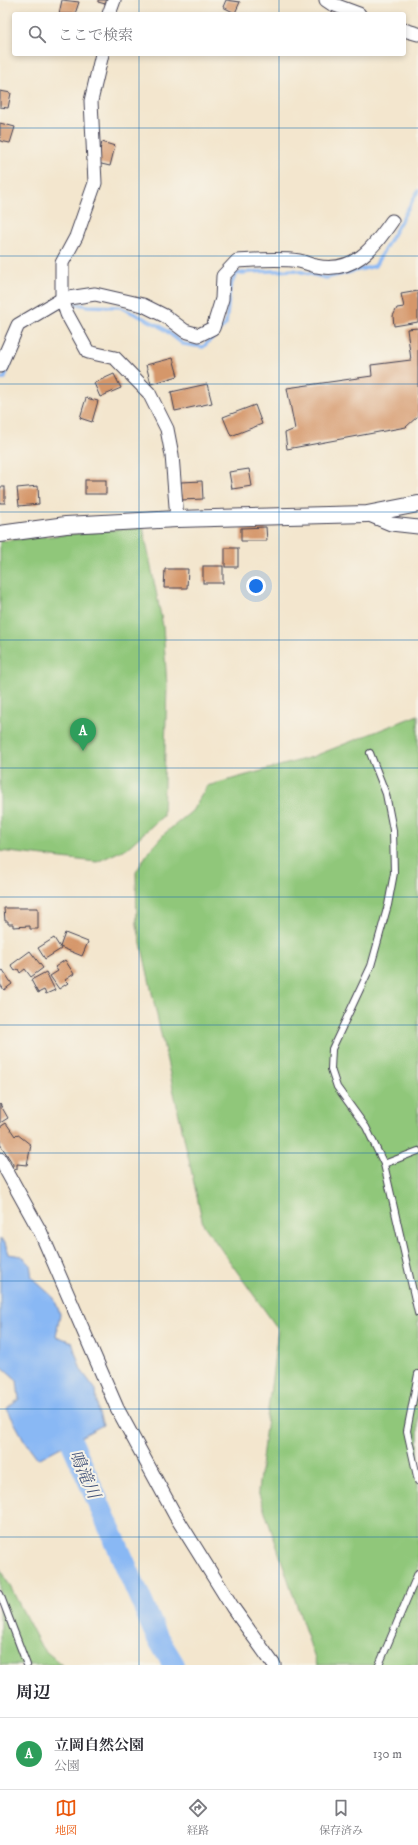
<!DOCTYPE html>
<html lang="ja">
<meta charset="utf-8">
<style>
:root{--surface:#fff;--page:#f7f7f7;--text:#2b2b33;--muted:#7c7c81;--line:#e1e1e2;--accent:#ea580c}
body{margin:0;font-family:"IM FELL DW Pica","Noto Serif JP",serif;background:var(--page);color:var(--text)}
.you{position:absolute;left:256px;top:586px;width:14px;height:14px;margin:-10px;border:3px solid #fff;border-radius:50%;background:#1a73e8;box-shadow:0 0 0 6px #1a73e833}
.badge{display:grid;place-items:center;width:26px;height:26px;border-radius:50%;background:var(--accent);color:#fff;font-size:13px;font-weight:700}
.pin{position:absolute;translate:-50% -33px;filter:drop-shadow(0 1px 2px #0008)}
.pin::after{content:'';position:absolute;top:21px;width:14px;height:12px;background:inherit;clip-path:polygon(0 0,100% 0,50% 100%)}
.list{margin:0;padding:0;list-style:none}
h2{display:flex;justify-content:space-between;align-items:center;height:52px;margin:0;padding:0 16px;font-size:17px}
h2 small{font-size:13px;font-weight:400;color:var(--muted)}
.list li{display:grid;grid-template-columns:26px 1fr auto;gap:12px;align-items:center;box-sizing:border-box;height:72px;padding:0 16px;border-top:1px solid var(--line)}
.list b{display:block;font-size:15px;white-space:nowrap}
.list p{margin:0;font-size:13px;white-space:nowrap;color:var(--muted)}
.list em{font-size:13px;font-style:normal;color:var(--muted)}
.icon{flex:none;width:22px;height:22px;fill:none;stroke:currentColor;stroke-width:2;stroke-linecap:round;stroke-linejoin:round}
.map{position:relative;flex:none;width:418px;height:1665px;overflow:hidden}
.search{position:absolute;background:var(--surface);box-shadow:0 2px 6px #0003;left:12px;right:12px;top:12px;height:44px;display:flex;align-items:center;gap:10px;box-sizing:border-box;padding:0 14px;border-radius:4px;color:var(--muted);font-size:15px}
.sheet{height:124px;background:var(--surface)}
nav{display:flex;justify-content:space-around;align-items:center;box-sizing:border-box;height:56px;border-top:1px solid var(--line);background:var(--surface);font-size:11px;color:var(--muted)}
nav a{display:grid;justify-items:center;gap:2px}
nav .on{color:var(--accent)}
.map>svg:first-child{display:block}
.green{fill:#90c77a;stroke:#59745a}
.water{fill:#89b8f4;stroke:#566d98}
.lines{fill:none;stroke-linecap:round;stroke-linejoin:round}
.stream{stroke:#89b8f4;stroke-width:3.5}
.river{stroke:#89b8f4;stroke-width:22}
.building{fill:#d5976a}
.service-casing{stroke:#413f51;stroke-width:8}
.minor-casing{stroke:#413f51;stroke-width:15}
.tertiary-casing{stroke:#413f51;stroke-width:18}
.service{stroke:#fff;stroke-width:6}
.minor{stroke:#fff;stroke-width:13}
.tertiary{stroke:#fff;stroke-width:16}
.grid{fill:none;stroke:#1f6fb2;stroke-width:1;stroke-opacity:0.55}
.labels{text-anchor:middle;stroke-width:4;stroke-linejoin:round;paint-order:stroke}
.water-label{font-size:17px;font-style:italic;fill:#46567c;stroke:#f7f3e8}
</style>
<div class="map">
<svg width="418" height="1665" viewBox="0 0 418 1665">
<rect width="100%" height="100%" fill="#f7f3e8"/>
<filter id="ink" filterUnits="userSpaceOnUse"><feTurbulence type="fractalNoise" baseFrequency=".025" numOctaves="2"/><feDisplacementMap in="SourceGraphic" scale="8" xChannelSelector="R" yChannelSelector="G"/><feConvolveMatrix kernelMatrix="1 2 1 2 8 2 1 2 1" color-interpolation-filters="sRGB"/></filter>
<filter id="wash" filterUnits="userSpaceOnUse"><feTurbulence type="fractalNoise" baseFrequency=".012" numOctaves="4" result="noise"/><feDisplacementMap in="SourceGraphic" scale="16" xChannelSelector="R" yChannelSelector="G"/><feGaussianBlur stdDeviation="0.9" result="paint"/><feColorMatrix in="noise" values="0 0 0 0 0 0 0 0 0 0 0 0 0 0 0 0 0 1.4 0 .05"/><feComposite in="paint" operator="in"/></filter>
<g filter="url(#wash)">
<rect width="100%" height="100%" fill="#f3e6ce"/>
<g class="green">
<polygon points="143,527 163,626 167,686 163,816 127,848 97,862 0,851 0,541"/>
<polygon points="418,715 418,1665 317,1665 258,1491 278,1329 203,1224 137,925 136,872 149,851 165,833 192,811 207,786 312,757"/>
<polygon points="0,1567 42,1648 62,1665 0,1665"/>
</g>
<polygon class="water" points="0,1239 5,1243 8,1254 22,1256 30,1264 32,1278 54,1298 60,1314 56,1336 72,1342 81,1370 96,1390 98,1411 103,1425 38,1459 24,1440 7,1409 19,1399 17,1380 0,1365"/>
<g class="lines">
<g class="stream">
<polyline points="72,303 88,306 120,307 160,326 183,344 203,347 226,324 230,287 236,274 250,272 294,270 326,278 375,266 418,191"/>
<polyline points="0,379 5,378 11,356"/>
</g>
<polyline class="river" points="60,1415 157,1637 174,1665"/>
</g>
<g id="blocks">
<g class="building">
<polygon points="62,0 79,2 75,14 59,14"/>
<polygon points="98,0 110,0 109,5 98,2"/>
<polygon points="226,0 240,2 235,13 223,7"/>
<polygon points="0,91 11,93 8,108 0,107"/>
<polygon points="0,123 15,127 10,143 0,141"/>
<polygon points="102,142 115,146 110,166 97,163"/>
<polygon points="418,291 418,322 394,326 393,316 397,308 404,307 401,294"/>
<polygon points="418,328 418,416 406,427 287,449 285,433 295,429 287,388 372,376 371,365 411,360 407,329"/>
<polygon points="173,358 178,376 151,384 146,365"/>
<polygon points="114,374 121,388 100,397 94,383"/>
<polygon points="207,384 212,403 175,411 171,392"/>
<polygon points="86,398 98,401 92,422 80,418"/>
<polygon points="255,405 262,424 231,436 223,417"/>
<polygon points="249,469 252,486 232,489 229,472"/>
<rect x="85" y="480" width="21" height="14"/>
<polygon points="202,481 203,499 181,500 181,482"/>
<polygon points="38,486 39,504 19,506 17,488"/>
<rect x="0" y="487" width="5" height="16"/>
<polygon points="266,527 267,541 241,541 241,528"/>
<rect x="225" y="548" width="13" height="19"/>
<rect x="203" y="566" width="20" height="17"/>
<polygon points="165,569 188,569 187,588 164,588"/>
<polygon points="4,908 38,908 38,929 30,929 30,926 13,927 13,924 8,924 8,921 5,921"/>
<polygon points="65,933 88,942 82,956 60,947"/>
<polygon points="54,938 61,949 45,959 38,948"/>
<polygon points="30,951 43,968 31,977 25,969 20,973 18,969 15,971 11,965"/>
<polygon points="65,960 74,974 65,980 68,983 59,989 50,976 58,971 55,967"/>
<polygon points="3,970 12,984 4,990 0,984 0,972"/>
<polygon points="46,972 55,990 46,994 44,990 38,993 31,980"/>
<polygon points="0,1104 8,1118 0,1123"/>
<polygon points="6,1123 15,1136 17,1134 31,1145 27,1165 17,1164 17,1169 13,1168 13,1164 0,1144 0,1127"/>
</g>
</g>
</g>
<g filter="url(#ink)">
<use href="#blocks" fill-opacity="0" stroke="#413f51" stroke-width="1"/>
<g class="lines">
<g class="service-casing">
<g id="service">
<polyline points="370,753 386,794 393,830 394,873 388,905 371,966 332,1049 331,1069 337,1087 366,1127 384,1164 418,1313"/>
<polyline points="384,1164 418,1151"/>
<polyline points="418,1374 407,1431 418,1481"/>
<polyline points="0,1594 27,1665"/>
<polyline points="379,1665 418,1573"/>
</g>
</g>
<g class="minor-casing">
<g id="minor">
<polyline points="326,0 332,4 359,14"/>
<polyline points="109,14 114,0"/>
<polyline points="404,30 418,34"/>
<path d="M102,54L91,101L95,183L76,237L62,263V299L95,294L143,305L165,316L185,331L199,335L213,328L222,299L223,276L237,261C257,260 279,258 299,261C305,262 310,265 316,266C354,274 373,248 392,221"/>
<polyline points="0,366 18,325 62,299 67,314 88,352 115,358 149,393 167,429 172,455 177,519"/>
<polyline points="367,514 391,524 418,527"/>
<polyline points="0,1159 41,1233 117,1408 175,1515 233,1608 274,1665"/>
</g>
</g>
<g class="tertiary-casing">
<polyline id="tertiary" points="0,534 66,525 177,519 367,514 418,504"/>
</g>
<use href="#service" class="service"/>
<use href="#minor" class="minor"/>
<use href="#tertiary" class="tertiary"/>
</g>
</g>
<path class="grid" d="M139,0V14M279,0V14M139,54V1665M279,54V1665M0,128H418M0,256H418M0,384H418M0,512H418M0,640H418M0,768H418M0,897H418M0,1025H418M0,1153H418M0,1281H418M0,1409H418M0,1537H418"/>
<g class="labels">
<g class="water-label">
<text transform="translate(85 1474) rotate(66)" y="6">鳴滝川</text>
</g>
</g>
</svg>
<div class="you"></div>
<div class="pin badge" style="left:83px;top:751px;background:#2e9e5b">A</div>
<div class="search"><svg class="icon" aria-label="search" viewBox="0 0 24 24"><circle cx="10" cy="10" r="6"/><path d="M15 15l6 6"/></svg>ここで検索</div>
</div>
<section class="sheet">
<h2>周辺<small></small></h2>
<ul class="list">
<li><span class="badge" style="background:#2e9e5b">A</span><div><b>立岡自然公園</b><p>公園</p></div><em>130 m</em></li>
</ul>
</section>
<nav>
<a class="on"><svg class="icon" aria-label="map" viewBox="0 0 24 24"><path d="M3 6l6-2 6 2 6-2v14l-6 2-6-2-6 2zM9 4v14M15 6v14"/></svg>地図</a>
<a><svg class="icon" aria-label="directions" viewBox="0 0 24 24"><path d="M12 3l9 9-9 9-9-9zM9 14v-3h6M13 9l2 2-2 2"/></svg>経路</a>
<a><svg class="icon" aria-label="saved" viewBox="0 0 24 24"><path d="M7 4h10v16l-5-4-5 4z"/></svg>保存済み</a>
</nav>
